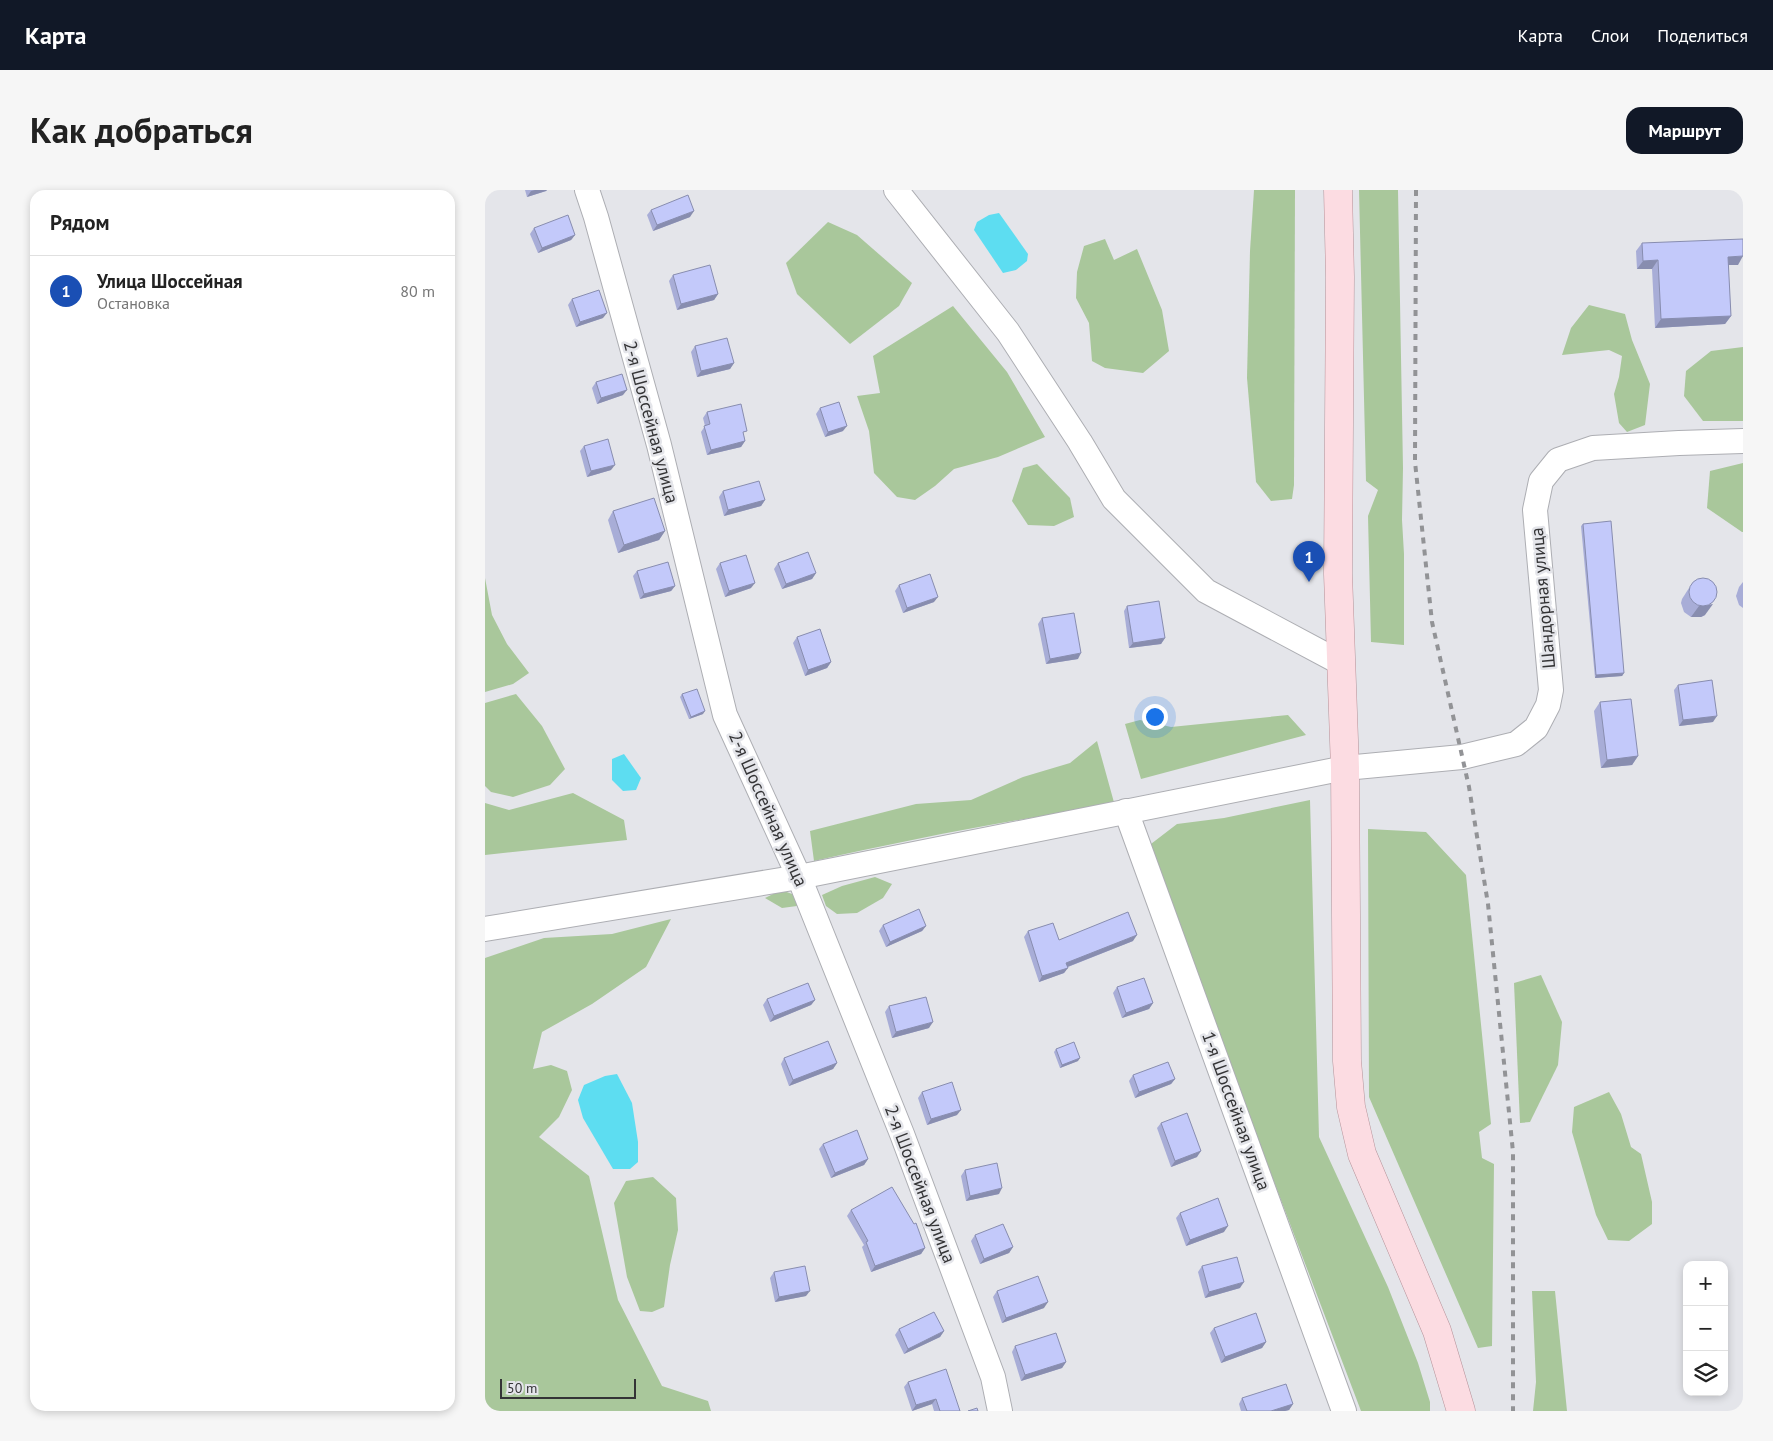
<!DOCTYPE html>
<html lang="ru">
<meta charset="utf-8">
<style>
:root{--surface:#fff;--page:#f6f6f6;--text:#222;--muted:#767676;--line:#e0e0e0;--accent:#111827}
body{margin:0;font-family:"PT Sans",sans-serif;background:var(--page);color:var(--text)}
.controls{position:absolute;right:15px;bottom:15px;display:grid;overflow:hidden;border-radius:10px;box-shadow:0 2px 8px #0003}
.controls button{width:45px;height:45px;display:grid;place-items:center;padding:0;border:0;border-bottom:1px solid var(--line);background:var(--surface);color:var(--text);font:25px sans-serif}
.scale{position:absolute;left:15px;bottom:12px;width:136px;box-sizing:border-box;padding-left:5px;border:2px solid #343436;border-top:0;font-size:14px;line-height:18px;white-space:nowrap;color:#343436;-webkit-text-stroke:4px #e4e5ea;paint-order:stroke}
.you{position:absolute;left:669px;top:526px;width:18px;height:18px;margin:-12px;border:4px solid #fff;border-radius:50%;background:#1a73e8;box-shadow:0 0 0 8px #1a73e833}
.badge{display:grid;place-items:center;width:32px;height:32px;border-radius:50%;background:var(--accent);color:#fff;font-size:16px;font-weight:700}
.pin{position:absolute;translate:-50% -41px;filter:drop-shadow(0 1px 2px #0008)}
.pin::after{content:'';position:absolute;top:26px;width:18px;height:15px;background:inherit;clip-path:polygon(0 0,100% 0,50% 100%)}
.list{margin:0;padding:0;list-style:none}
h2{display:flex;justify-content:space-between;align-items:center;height:65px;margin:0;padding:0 20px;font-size:21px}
h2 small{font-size:16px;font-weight:400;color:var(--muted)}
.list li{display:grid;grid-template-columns:32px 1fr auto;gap:15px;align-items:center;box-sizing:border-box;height:70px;padding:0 20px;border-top:1px solid var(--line)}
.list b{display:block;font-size:19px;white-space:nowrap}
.list p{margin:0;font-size:16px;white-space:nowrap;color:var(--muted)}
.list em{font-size:16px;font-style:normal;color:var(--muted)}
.icon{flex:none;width:28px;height:28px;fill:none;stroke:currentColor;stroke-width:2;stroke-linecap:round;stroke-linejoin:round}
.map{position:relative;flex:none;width:1258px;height:1221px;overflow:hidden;border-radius:15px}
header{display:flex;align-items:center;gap:30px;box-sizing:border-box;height:70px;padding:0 25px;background:var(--accent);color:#fff}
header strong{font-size:24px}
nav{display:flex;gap:28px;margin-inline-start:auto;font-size:18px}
.intro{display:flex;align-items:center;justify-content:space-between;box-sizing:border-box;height:120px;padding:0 30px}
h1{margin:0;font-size:35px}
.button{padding:12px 22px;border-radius:15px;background:var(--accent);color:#fff;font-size:18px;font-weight:700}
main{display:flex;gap:30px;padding:0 30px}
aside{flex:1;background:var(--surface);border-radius:15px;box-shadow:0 2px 8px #0003}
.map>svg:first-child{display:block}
.green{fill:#a9c79b}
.water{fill:#5dddf1}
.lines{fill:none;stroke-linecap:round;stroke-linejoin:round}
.minor-casing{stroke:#adaeb3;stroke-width:26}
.major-casing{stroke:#b59299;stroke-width:29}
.minor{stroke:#fff;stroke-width:24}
.major{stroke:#fcdce2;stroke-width:28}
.rail{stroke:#929396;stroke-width:4;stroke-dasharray:6 6;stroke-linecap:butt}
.wall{fill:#a8add7}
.shaded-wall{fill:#888daf}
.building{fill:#c3c9fa;stroke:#888daf}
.labels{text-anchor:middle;stroke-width:5;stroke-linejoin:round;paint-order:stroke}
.street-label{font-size:18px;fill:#343436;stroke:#e4e5ea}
</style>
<header>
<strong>Карта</strong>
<nav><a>Карта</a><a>Слои</a><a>Поделиться</a></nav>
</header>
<div class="intro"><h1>Как добраться</h1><a class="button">Маршрут</a></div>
<main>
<aside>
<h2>Рядом<small></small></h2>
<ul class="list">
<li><span class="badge" style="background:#1a4fb4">1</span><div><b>Улица Шоссейная</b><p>Остановка</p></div><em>80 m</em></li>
</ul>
</aside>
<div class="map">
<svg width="1258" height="1221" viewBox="0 0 1258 1221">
<rect width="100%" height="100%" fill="#e4e5ea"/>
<g class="green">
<polygon points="769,0 810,0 809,295 807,309 786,311 771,292 762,188 765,61"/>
<polygon points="874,0 913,0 918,278 917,330 919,364 919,455 886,452 883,326 893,300 881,291"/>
<polygon points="343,32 372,45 427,93 414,116 365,154 312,104 301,73"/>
<polygon points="620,49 629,70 652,59 677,120 684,161 658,183 620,178 607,171 604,133 591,108 592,82 599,56"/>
<polygon points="1104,115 1140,124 1147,150 1165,194 1160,235 1142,242 1134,233 1129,204 1134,187 1137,166 1124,160 1077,165 1086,138"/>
<polygon points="468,116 522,182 560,247 513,267 469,279 450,296 430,310 412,307 389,283 384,241 372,206 395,203 388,166"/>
<polygon points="1258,157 1258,231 1218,231 1199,206 1201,181 1226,161"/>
<polygon points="1258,273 1258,342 1257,342 1222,318 1225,281"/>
<polygon points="552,274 585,308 589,327 569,336 543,335 527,311 538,278"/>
<polygon points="0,388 7,425 22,454 44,483 28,494 0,502"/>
<polygon points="31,504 57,536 80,579 65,595 28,607 6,602 0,596 0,513"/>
<polygon points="803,525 821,545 656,589 640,534 655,530 686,537"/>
<path d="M612,551L630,616C529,628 429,649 329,671L325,641L431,614L486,610L538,587L585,573Z"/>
<polygon points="88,603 139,630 142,650 0,665 0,613 24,620"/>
<polygon points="825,610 834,947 903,1097 933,1173 945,1212 945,1221 876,1221 662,657 692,634 739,628"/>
<polygon points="883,639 941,642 981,685 1006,934 994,942 997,968 1009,974 1007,1156 993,1158 884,907"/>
<polygon points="390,687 407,694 398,708 372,723 352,724 341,716 337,705 357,696"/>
<polygon points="296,700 310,705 312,716 297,718 280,708"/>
<polygon points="186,729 161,777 107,814 57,842 48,879 66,875 82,881 87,900 74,927 54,947 104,986 133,1110 177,1196 223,1211 226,1221 0,1221 0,768 59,748 127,744"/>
<polygon points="1056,785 1077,832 1073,875 1045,932 1035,933 1029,793"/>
<polygon points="1124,902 1136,924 1146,957 1156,964 1167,1012 1167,1034 1144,1051 1123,1050 1111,1025 1087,942 1089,917"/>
<polygon points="168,987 191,1008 193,1040 185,1075 179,1117 167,1122 155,1121 142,1087 129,1013 141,991"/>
<polygon points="1047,1101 1070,1101 1082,1221 1048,1221 1051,1192"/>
</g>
<g class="water">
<polygon points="514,23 543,64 542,71 531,80 518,83 489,40 492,32 504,25"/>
<polygon points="139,564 156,588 151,600 138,601 127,590 127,569"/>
<polygon points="132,884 147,913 153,952 153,972 145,979 128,979 98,928 93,910 99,895 120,886"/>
</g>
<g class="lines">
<g class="minor-casing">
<g id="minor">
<polyline points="102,0 111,27 174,255 240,525 314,687 417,944 508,1187 515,1221"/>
<polyline points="411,0 523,142 595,252 629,309 721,401 856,473"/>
<polyline points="641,621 859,1221"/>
<polyline points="0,739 314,687 860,578 977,567 1031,554 1051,538 1063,515 1066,500 1050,320 1056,291 1073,270 1108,258 1194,253 1258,251"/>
</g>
</g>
<g class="major-casing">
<polyline id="major" points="853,0 855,87 853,384 860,578 862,871 866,917 877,964 952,1141 976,1221"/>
</g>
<use href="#minor" class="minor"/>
<use href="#major" class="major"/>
<polyline class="rail" points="931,0 930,272 947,432 984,597 1003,714 1028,962 1028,1221"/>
</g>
<g class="wall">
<polygon points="40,0 62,0 61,1 42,7"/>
<polygon points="166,20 205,27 168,41 162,25"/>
<polygon points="49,38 90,45 86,50 53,63 45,44"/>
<polygon points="1157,53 1253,75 1243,75 1246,126 1240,134 1170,138 1167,79 1152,79 1151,61"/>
<polygon points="188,85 233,104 229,110 192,120 184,91"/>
<polygon points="87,109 118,128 91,137 83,115"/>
<polygon points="210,156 249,173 245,179 212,187 206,162"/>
<polygon points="111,192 138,205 112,214 107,198"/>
<polygon points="335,218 358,241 340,247 331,224"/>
<polygon points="222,222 259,246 260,251 256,257 222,265 216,242 220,236 218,228"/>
<polygon points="99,256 126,280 102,287 95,261"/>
<polygon points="238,301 280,310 276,316 239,326 234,307"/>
<polygon points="128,321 180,341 174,350 133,363 123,330"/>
<polygon points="1098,334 1139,483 1137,486 1110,488 1096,336"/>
<polygon points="235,373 266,398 240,407 231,379"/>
<polygon points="293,373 331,383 327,389 297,399 289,379"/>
<polygon points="152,381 190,396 186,401 155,409 148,386"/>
<polygon points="1258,392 1258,418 1254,415 1251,406 1254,397"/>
<polygon points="414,395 449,412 418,423 410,401"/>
<polygon points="1204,398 1220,425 1216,427 1206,427 1199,422 1196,413 1197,409"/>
<polygon points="642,416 680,448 676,454 644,458 639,421"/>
<polygon points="557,428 593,469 561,474 553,434"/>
<polygon points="312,447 346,472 342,478 320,486 308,453"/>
<polygon points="1193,495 1228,532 1194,536 1189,500"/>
<polygon points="197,504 218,524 204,529 195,507"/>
<polygon points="1115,512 1153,566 1147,575 1116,578 1109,521"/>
<polygon points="398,735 441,736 437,741 401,757 394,741"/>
<polygon points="543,741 574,750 648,751 583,777 579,783 554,792 539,747"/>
<polygon points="632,797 668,813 664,819 637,828 628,803"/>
<polygon points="282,809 330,810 326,815 285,832 278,815"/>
<polygon points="404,816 444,838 407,848 400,822"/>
<polygon points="571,859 593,871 575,878 569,862"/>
<polygon points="299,868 352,873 348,879 304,896 296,874"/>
<polygon points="648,885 690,889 686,894 650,908 644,891"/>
<polygon points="437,902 472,925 442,935 433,908"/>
<polygon points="676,933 712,967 686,977 672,938"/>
<polygon points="338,954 383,969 379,975 346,988 334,959"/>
<polygon points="480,980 514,1004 481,1011 476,986"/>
<polygon points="366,1020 440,1058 436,1064 386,1082 377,1057 379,1055 362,1026"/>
<polygon points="695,1023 739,1042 701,1056 691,1028"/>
<polygon points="490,1045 528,1057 524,1063 495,1074 486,1051"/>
<polygon points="717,1076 755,1098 720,1108 713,1082"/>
<polygon points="289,1082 321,1106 290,1112 285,1088"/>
<polygon points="512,1101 559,1118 517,1133 508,1107"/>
<polygon points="729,1138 781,1152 777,1158 736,1173 725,1143"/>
<polygon points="414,1139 459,1141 455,1147 419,1164 410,1145"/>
<polygon points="530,1156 581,1172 577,1178 536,1191 527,1162"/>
<polygon points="423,1192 475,1221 449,1221 447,1214 427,1221 419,1197"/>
<polygon points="757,1208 808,1214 804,1220 800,1221 756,1221 754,1214"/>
</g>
<g class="shaded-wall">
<polygon points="50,0 62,0 61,1 42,7 46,1"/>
<polygon points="209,21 205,27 168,41 172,35"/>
<polygon points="90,45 86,50 53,63 57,58"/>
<polygon points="1258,66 1253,75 1237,75 1243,67"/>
<polygon points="1173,70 1167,79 1152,79 1158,71"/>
<polygon points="233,104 229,110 192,120 196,114"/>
<polygon points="122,123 118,128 91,137 95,132"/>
<polygon points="1246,126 1240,134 1170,138 1176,129"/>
<polygon points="249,173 245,179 212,187 216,181"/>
<polygon points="142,200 138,205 112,214 116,208"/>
<polygon points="362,236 358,241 340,247 343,242"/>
<polygon points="260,251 256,257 222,265 226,260"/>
<polygon points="130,275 126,280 102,287 106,281"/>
<polygon points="280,310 276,316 239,326 243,320"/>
<polygon points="180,341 174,350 133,363 139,355"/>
<polygon points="331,383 327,389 297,399 301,394"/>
<polygon points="270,393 266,398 240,407 244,401"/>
<polygon points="190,396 186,401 155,409 159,404"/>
<polygon points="453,407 449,412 418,423 422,418"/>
<polygon points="1228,414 1220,425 1216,427 1206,427 1214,416"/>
<polygon points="680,448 676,454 644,458 648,453"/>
<polygon points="596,463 593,469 561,474 565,469"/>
<polygon points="346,472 342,478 320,486 323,480"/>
<polygon points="1139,483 1137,486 1110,488 1111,485"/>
<polygon points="220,521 218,524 204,529 206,527"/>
<polygon points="1232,526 1228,532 1194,536 1198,530"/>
<polygon points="1153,566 1147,575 1116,578 1122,570"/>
<polygon points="441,736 437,741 401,757 405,752"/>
<polygon points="652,745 648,751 577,779 581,773"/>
<polygon points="583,778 579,783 554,792 557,786"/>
<polygon points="330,810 326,815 285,832 289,826"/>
<polygon points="668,813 664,819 637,828 641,823"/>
<polygon points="448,832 444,838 407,848 411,842"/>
<polygon points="595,868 593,871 575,878 577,875"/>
<polygon points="352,873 348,879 304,896 308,890"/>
<polygon points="690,889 686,894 650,908 654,902"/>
<polygon points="476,920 472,925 442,935 446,929"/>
<polygon points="716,961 712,967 686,977 690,971"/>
<polygon points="383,969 379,975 346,988 350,983"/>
<polygon points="517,998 514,1004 481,1011 485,1006"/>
<polygon points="743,1036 739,1042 701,1056 705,1050"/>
<polygon points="528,1057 524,1063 495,1074 499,1069"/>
<polygon points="440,1058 436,1064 386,1082 390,1076"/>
<polygon points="759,1092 755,1098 720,1108 724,1102"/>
<polygon points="325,1101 321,1106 290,1112 294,1107"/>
<polygon points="563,1112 559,1118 517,1133 521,1128"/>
<polygon points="459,1141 455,1147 419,1164 423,1159"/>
<polygon points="781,1152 777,1158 736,1173 740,1167"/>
<polygon points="581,1172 577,1178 536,1191 540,1185"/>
<polygon points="451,1209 447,1214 427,1221 431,1215"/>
<polygon points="808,1214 804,1220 800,1221 786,1221"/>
</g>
<g class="building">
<polygon points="203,5 209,21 172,35 166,20"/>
<polygon points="83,25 90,45 57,58 49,38"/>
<polygon points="1258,49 1258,66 1243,67 1246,126 1176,129 1173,70 1158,71 1157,53"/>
<polygon points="225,75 233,104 196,114 188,85"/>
<polygon points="114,100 122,123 95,132 87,109"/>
<polygon points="242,148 249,173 216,181 210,156"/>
<polygon points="137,184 142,200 116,208 111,192"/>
<polygon points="354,212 362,236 343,242 335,218"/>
<polygon points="256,214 262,241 258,242 260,251 226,260 219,236 225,234 222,222"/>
<polygon points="123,249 130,275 106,281 99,256"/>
<polygon points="274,291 280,310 243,320 238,301"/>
<polygon points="169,308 180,341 139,355 128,321"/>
<polygon points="1126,331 1139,483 1111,485 1098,334"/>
<polygon points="323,362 331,383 301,394 293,373"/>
<polygon points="261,365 270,393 244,401 235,373"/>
<polygon points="183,372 190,396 159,404 152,381"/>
<polygon points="445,384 453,407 422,418 414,395"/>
<circle cx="1218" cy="402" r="14"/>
<polygon points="674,411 680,448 648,453 642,416"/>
<polygon points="589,423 596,463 565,469 557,428"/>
<polygon points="335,439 346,472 323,480 312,447"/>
<polygon points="1227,490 1232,526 1198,530 1193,495"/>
<polygon points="212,499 220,521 206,527 197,504"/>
<polygon points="1146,509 1153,566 1122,570 1115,512"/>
<polygon points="434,719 441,736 405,752 398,735"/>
<polygon points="643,722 652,745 581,773 583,778 557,786 543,741 568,733 574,750"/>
<polygon points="659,788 668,813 641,823 632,797"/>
<polygon points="323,793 330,810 289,826 282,809"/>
<polygon points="441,807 448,832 411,842 404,816"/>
<polygon points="343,851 352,873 308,890 299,868"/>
<polygon points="589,852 595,868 577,875 571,859"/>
<polygon points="683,872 690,889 654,902 648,885"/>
<polygon points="467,892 476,920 446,929 437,902"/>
<polygon points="702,923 716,961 690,971 676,933"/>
<polygon points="372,940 383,969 350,983 338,954"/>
<polygon points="512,973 517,998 485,1006 480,980"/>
<polygon points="407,997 429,1034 431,1033 440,1058 390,1076 381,1052 383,1051 366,1020"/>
<polygon points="733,1008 743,1036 705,1050 695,1023"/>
<polygon points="518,1034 528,1057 499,1069 490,1045"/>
<polygon points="752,1067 759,1092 724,1102 717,1076"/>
<polygon points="320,1076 325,1101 294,1107 289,1082"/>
<polygon points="553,1086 563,1112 521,1128 512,1101"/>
<polygon points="449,1122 459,1141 423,1159 414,1139"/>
<polygon points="771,1123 781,1152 740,1167 729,1138"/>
<polygon points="571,1143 581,1172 540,1185 530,1156"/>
<polygon points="461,1179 475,1221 455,1221 451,1209 431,1215 423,1192"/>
<polygon points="801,1194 808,1214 786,1221 762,1221 757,1208"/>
<polygon points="492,1218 493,1221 483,1221"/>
</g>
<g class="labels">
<g class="street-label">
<text transform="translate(166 232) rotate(75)" y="6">2-я Шоссейная улица</text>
<text transform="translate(1058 408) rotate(-95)" y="6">Шандорная улица</text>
<text transform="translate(283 619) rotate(66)" y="6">2-я Шоссейная улица</text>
<text transform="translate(751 921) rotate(70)" y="6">1-я Шоссейная улица</text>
<text transform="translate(435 994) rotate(69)" y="6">2-я Шоссейная улица</text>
</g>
</g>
</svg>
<div class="controls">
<button>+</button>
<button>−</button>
<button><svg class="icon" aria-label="layers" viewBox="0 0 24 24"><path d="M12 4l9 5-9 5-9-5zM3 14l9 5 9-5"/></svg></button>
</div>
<div class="scale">50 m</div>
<div class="you"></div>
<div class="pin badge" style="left:824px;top:392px;background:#1a4fb4">1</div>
</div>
</main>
